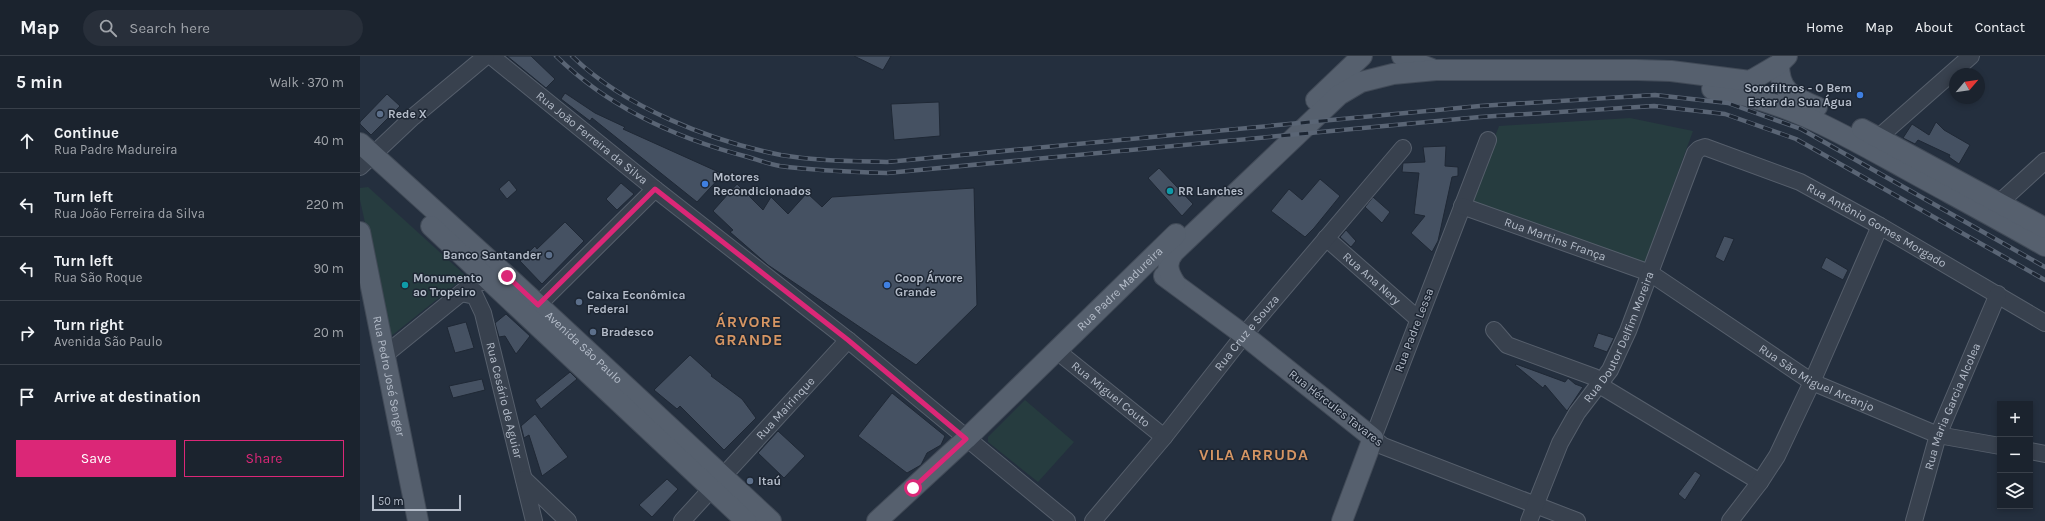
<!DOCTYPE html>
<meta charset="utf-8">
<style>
:root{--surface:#1b232e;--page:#282f3a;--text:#f1f3f6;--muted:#a0a4aa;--line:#39404a;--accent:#db2777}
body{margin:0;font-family:Karla,sans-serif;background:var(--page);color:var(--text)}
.controls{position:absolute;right:12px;bottom:12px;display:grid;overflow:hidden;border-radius:0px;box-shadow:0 2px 6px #0003}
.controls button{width:36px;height:36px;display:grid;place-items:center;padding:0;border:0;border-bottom:1px solid var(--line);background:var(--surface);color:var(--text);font:20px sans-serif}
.compass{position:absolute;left:1589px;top:12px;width:36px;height:36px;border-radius:50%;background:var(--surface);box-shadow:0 2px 6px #0003;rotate:61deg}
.scale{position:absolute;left:12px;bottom:10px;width:89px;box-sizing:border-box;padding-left:4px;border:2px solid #b4bcc9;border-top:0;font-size:11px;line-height:14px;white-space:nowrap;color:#b4bcc9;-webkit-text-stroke:3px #1d2633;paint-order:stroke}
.stop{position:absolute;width:12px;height:12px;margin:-9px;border:3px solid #db2777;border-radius:50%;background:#fff}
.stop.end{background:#db2777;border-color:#fff;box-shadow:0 1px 4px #0008}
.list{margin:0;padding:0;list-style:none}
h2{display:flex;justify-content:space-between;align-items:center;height:52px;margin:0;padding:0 16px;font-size:17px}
h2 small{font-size:13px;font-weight:400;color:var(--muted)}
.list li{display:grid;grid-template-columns:26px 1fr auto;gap:12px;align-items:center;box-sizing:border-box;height:64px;padding:0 16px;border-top:1px solid var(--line)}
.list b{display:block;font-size:15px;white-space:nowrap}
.list p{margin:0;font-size:13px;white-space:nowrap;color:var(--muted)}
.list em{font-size:13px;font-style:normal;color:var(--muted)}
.actions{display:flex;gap:8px;padding:12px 16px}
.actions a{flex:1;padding:9px 0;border:1px solid var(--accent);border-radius:0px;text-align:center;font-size:14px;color:var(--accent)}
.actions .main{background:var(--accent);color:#fff}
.icon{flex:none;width:22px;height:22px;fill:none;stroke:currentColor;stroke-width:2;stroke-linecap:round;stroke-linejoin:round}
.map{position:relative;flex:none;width:1685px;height:465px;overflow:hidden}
header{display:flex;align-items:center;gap:24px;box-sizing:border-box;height:56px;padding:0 20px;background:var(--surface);border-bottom:1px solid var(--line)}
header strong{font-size:19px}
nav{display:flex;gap:22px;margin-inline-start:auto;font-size:14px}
.search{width:280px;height:36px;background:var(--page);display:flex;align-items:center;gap:10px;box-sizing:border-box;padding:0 14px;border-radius:22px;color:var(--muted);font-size:15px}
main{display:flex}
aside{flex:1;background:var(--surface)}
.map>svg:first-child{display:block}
.green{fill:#263c3f}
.building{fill:#455162;stroke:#1f2835}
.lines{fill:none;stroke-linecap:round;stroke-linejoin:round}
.minor-casing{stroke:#565f6c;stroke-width:18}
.major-casing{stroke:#414a57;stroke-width:22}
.minor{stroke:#38414e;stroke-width:16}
.major{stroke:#56606e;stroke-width:20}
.rail-casing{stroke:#5a6575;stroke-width:4.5}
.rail{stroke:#1d2633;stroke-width:3;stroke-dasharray:9;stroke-linecap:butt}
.route{stroke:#db2777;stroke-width:5}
.shop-dot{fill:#3f7fe0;stroke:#1d2633;stroke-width:1.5}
.service-dot{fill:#5c6f8a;stroke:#1d2633;stroke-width:1.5}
.culture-dot{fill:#0f9aa8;stroke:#1d2633;stroke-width:1.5}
.labels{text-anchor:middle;stroke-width:3;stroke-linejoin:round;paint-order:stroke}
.poi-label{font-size:12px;font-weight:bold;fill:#b4bcc9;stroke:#1d2633;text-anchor:start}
.street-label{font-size:12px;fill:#b4bcc9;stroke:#1d2633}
.district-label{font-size:16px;font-weight:bold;letter-spacing:1px;fill:#d59563;stroke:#1d2633}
</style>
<header>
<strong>Map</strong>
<div class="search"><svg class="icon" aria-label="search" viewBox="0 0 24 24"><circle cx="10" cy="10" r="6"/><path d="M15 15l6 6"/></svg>Search here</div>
<nav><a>Home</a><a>Map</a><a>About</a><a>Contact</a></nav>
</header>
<main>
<aside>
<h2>5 min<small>Walk · 370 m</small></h2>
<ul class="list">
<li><svg class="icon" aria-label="ahead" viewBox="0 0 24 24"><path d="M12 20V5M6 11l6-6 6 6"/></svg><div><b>Continue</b><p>Rua Padre Madureira</p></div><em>40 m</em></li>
<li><svg class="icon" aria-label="left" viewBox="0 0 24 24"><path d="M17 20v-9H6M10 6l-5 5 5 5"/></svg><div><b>Turn left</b><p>Rua João Ferreira da Silva</p></div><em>220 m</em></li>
<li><svg class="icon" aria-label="left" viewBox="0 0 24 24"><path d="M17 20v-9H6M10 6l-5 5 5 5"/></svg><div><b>Turn left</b><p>Rua São Roque</p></div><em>90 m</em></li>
<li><svg class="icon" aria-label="right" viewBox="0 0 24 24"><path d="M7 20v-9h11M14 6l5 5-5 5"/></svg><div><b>Turn right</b><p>Avenida São Paulo</p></div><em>20 m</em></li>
<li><svg class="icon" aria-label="arrive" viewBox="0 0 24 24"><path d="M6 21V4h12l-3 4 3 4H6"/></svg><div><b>Arrive at destination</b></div></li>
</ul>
<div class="actions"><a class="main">Save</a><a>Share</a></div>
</aside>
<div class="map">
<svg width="1685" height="465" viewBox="0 0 1685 465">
<rect width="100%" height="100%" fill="#242f3e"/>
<g class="green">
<polygon points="1270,62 1333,75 1283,212 1110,146 1139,70"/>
<polygon points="8,131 106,220 30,281 0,144 0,132"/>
<polygon points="665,344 714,386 678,426 628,386 628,381"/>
</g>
<g class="building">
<polygon points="147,0 171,0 195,23 186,32"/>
<polygon points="494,0 531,0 523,14"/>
<polygon points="205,37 235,57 265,71 263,73 363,118 337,146 232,62 230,65 201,43"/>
<polygon points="27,38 40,50 11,79 0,68 0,66"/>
<polygon points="579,46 580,80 534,84 531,48"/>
<polygon points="1576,66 1584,74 1610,89 1599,108 1589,101 1590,99 1558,84 1555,88 1543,82 1552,68 1569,79"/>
<polygon points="1086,90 1085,110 1098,111 1098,120 1092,121 1078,185 1072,196 1051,177 1065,160 1054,158 1059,117 1042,116 1043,107 1065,106 1063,91"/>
<polygon points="799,112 833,148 822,160 788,122"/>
<polygon points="960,123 980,140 954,172 945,181 911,155 929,133 942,144"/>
<polygon points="149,124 157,134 147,143 139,133"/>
<polygon points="261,127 274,138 257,154 246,143"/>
<polygon points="377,128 403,154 411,141 428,158 447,137 462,151 472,141 614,132 617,249 556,309 408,209 370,176 373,174 353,155"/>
<polygon points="1013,141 1030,156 1022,167 1005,151"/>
<polygon points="205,166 224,185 182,228 160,205 175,190 177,193"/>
<polygon points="986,174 996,185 991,191 980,181"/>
<polygon points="1364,180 1374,183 1364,206 1355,201"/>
<polygon points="1466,201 1488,214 1483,224 1461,212"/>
<polygon points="146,258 170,280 156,298 145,280 139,281 135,267"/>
<polygon points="106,266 114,292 95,297 87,271"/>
<polygon points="1238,277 1254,282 1247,296 1233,291"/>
<polygon points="330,299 352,319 351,320 382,343 396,362 364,394 320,350 317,353 294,334"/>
<polygon points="1156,308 1205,326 1208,322 1215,328 1223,331 1207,355 1185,329 1183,332 1155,309"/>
<polygon points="210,316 217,323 181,353 175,344"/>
<polygon points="122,323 125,334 93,342 89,330"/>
<polygon points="532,337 585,380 581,389 567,397 561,409 547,417 498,380"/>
<polygon points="175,358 208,401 182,420 169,379 164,382 161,370"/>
<polygon points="418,375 445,400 424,422 398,397"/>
<polygon points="1335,415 1341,419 1325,444 1318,438"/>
<polygon points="307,423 318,433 292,461 279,449"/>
</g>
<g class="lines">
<g class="minor-casing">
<g id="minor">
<path id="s1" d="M131,0L295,133L488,284L707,465"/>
<polyline points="1128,84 1013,382 1023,390 1217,465"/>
<polyline points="1513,92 1519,81 1611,0"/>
<polyline points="0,111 53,61 126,0"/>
<polyline points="1639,147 1685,105"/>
<path id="s2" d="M1102,150L1290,217L1452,326L1578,379L1640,390"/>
<path id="s3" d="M966,182L1058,263"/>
<path id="s4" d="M101,237L115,240L123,257L174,465"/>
<polyline points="178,249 295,133"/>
<polyline points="1134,274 1147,289 1234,321 1246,333 1400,426"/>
<path id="s5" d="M697,295L804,381"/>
<polyline points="26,298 111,229 129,224"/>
<polyline points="1670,395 1685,398"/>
<polyline points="164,423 208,465"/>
<path id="s6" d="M322,465L488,284"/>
<path id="s7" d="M733,465L804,381L884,279L1043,92"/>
<path id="s8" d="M1169,465L1200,387L1217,357L1250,314L1268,275L1335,97L1339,93L1345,91L1440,126L1520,170L1685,267"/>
<polyline points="1370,465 1400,426 1417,400 1452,326 1520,170"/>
<path id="s9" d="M1554,465L1578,379L1638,238"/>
</g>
</g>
<g class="major-casing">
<g id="major">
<polyline points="1042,0 1049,4 1072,13"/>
<path d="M1419,8C1419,36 1433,41 1457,51"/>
<path d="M1352,33C1423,43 1483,78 1544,112C1591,138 1638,163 1685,190"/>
<polyline points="956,44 1002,0"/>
<polyline points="1502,73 1685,172"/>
<path id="s10" d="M0,87L147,220L411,465"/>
<polyline points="71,170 386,465"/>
<path id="s11" d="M0,176L58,465"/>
<polyline points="804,220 884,279 1013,382 982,465"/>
<path d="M815,227C808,216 805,207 814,196L979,39L1001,26L1033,18L1076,14H1277L1311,15L1390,25L1419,8L1427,0"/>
<path id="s12" d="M517,465L606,383L816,178"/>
</g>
</g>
<use href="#minor" class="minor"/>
<use href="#major" class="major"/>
<g class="rail-casing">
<g id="rail">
<path d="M196,0C248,51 318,83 388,101C398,104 409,108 420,110C456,115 491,116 527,117L1120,61L1294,50L1365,58L1436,83L1685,224"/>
<path d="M212,0C264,51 350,85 421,99C456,105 492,105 527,106L1120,50L1295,39L1368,47L1441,73L1685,211"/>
</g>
</g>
<use href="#rail" class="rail"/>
</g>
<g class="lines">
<polyline class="route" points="147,220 178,249 295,133 488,284 606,383 553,432"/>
</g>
<g class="shop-dot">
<circle cx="1500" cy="39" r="4"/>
<circle cx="345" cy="128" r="4"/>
<circle cx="527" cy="229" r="4"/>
</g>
<g class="service-dot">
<circle cx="20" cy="58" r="4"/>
<circle cx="189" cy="199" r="4"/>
<circle cx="219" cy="246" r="4"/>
<circle cx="233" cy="276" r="4"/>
<circle cx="390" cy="425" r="4"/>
</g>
<g class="culture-dot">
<circle cx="810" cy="135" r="4"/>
<circle cx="45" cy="229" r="4"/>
</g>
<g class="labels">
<g class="poi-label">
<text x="1492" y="36" text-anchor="end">Sorofiltros - O Bem<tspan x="1492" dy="14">Estar da Sua Água</tspan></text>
<text x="28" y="62">Rede X</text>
<text x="353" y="125">Motores<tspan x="353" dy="14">Recondicionados</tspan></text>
<text x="818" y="139">RR Lanches</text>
<text x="181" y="203" text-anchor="end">Banco Santander</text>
<text x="53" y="226">Monumento<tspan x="53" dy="14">ao Tropeiro</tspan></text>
<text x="535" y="226">Coop Árvore<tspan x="535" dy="14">Grande</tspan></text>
<text x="227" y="243">Caixa Econômica<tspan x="227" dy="14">Federal</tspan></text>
<text x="241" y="280">Bradesco</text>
<text x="398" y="429">Itaú</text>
</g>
<g class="street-label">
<text dy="4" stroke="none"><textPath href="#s1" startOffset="130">Rua João Ferreira da Silva</textPath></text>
<text dy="4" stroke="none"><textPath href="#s8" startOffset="607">Rua Antônio Gomes Morgado</textPath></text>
<text dy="4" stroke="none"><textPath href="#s2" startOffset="99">Rua Martins França</textPath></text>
<text dy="4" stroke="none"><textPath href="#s3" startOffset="61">Rua Ana Nery</textPath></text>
<text dy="4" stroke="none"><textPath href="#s12" startOffset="336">Rua Padre Madureira</textPath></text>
<text transform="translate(1054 274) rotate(-69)" y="4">Rua Padre Lessa</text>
<text dy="4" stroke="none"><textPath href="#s7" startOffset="243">Rua Cruz e Souza</textPath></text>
<text dy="4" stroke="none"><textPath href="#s8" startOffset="206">Rua Doutor Delfim Moreira</textPath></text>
<text dy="4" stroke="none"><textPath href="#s10" startOffset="303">Avenida São Paulo</textPath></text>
<text dy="4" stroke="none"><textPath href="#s11" startOffset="147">Rua Pedro José Senger</textPath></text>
<text dy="4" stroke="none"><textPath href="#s2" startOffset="397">Rua São Miguel Arcanjo</textPath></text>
<text dy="4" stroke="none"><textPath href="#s5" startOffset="69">Rua Miguel Couto</textPath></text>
<text dy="4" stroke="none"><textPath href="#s4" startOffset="123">Rua Cesário de Aguiar</textPath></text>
<text dy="4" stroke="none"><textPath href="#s9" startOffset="121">Rua Maria Garcia Alcolea</textPath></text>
<text dy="4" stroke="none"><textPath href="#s6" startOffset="153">Rua Mairinque</textPath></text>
<text transform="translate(976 352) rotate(38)" y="4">Rua Hércules Tavares</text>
</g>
<g class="district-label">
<text x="389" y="271">ÁRVORE<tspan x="389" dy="18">GRANDE</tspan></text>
<text x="894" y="404">VILA ARRUDA</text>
</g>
</g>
</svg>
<div class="controls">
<button>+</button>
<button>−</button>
<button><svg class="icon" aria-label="layers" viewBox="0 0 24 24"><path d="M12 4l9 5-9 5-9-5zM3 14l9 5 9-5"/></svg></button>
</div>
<svg class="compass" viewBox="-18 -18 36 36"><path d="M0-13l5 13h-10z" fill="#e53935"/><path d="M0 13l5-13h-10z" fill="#a0a4aa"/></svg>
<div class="scale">50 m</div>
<div class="stop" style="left:553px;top:432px"></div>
<div class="stop end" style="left:147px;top:220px"></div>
</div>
</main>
